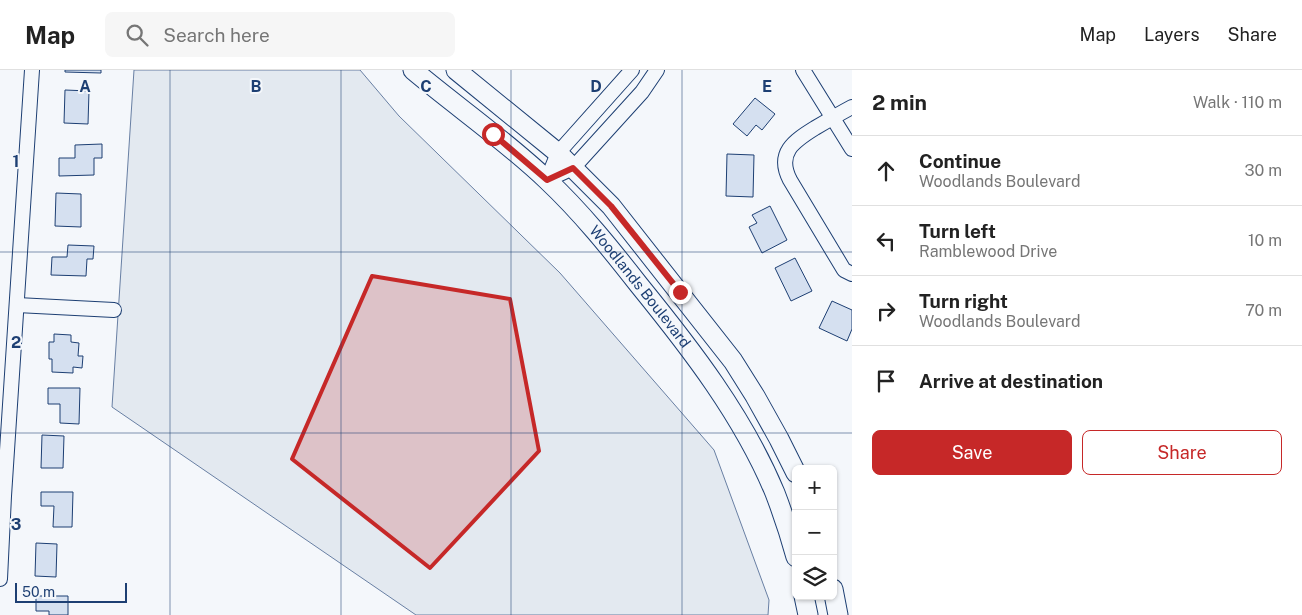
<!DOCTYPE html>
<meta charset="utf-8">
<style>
:root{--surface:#fff;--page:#f6f6f6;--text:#222;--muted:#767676;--line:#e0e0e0;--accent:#c62828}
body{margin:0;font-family:"Public Sans",sans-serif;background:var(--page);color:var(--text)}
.controls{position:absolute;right:15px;bottom:15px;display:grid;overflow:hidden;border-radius:8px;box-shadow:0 1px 4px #0004}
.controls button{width:45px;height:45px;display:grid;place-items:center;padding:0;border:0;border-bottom:1px solid var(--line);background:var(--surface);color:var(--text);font:25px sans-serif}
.scale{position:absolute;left:15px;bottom:12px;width:112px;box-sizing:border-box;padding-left:5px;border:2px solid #1d3f73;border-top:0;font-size:14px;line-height:18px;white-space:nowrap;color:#1d3f73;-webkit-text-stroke:4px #f4f7fb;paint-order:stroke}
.stop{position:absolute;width:15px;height:15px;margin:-11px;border:4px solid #c62828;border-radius:50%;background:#fff}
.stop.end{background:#c62828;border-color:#fff;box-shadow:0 1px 5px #0008}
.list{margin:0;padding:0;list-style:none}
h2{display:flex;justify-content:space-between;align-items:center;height:65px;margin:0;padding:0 20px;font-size:21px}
h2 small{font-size:16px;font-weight:400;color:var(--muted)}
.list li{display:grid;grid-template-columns:32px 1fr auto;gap:15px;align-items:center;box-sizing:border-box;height:70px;padding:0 20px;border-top:1px solid var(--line)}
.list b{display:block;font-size:19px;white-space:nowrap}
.list p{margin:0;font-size:16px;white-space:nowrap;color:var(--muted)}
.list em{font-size:16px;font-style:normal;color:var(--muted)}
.actions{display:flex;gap:10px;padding:15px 20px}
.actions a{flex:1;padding:11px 0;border:1px solid var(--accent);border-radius:8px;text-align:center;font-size:18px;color:var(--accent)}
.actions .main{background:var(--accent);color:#fff}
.icon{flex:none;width:28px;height:28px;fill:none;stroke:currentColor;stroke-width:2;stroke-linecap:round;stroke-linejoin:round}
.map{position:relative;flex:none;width:852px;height:545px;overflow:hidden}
header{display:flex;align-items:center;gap:30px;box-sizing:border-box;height:70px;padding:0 25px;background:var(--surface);border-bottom:1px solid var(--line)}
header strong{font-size:24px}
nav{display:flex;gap:28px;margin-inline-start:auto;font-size:18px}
.search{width:350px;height:45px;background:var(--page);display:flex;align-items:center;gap:12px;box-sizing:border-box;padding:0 18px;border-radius:8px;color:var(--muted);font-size:19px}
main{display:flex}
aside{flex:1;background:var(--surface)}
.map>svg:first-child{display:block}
.green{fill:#e3e9f0;stroke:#687fa3}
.building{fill:#d5e0f0;stroke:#1d3f73}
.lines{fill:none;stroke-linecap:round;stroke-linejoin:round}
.street-casing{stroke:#1d3f73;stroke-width:16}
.secondary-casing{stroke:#1d3f73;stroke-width:21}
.street{stroke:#f4f7fb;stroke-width:14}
.secondary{stroke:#f4f7fb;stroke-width:19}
.route{stroke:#c62828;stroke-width:6}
.marked{fill:#c62828;fill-opacity:0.2;stroke:#c62828;stroke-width:4;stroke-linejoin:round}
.grid{fill:none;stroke:#1d3f73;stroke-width:1;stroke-opacity:0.55}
.labels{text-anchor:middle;stroke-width:4;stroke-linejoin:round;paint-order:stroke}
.street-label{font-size:15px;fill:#1d3f73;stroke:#f4f7fb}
.grid-label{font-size:16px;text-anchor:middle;font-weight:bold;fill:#1d3f73;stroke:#f4f7fb;stroke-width:4;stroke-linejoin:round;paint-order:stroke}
</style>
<header>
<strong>Map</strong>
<div class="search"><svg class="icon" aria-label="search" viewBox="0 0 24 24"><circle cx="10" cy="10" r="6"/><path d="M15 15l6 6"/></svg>Search here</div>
<nav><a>Map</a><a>Layers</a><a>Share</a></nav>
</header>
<main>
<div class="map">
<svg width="852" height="545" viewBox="0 0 852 545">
<rect width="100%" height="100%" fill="#f4f7fb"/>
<polygon class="green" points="134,0 360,0 399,46 560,203 714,380 769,530 768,545 416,545 112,337"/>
<g class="building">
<polygon points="65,0 101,0 101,3 65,2"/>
<polygon points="65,20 89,21 88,54 64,53"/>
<polygon points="755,28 775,44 762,60 756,55 747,66 733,54"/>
<polygon points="102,74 102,88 94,88 94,105 59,106 59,88 75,88 75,75"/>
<polygon points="727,84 754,85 753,127 726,126"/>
<polygon points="56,123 81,124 81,157 55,156"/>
<polygon points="770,136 787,170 762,183 749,157 757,153 752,145"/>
<polygon points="68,175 94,176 93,189 87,189 86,206 51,205 52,187 67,187"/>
<polygon points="795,188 812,221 791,231 775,198"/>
<polygon points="832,231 852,240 852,259 847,271 819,258"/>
<polygon points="54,264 71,265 71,272 79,273 78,286 83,286 82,298 73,297 73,303 52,302 52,289 49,289 49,272 54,272"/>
<polygon points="48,318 80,318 79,354 60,353 60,334 48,334"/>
<polygon points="42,365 64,366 63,398 41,398"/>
<polygon points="41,422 73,422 72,457 53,457 54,436 41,436"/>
<polygon points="36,473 57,474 56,507 35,506"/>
<polygon points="36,526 68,526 68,545 49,545 49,541 36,541"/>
</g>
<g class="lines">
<g class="street-casing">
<g id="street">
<polyline points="803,0 852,79"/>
<path d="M852,37C839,44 827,51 815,58C794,71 776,83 790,110L844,200L852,204"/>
<polyline points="547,110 573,98 642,22 657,0"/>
<polyline points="547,110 558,83 632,0"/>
<polyline points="17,235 114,240"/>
<polyline points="0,509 4,426 32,0"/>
</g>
</g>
<g class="secondary-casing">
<g id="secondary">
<path id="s1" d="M413,0C457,37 505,70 547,110C581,142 610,178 639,215C691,279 743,346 775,423C783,444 790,465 796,487"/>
<polyline points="456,0 558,83 611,136 733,291 755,326 779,369 796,403"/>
<polyline points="833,519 838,545"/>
<polyline points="804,526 808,545"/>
</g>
</g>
<use href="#street" class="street"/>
<use href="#secondary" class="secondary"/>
</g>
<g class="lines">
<polyline class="route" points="493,64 547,110 573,98 611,136 680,222"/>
</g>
<path class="marked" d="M372,206L510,229L539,381L430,498L292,389Z"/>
<path class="grid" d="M170,0V545M341,0V545M511,0V545M682,0V545M0,182H852M0,363H852"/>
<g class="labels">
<g class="street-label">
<text dy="5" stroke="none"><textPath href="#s1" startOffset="315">Woodlands Boulevard</textPath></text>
</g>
</g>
<g class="grid-label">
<text x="85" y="22">A</text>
<text x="256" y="22">B</text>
<text x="426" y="22">C</text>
<text x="596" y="22">D</text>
<text x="767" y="22">E</text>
<text x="16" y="97">1</text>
<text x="16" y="278">2</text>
<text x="16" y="460">3</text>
</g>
</svg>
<div class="controls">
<button>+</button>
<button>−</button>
<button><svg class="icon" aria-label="layers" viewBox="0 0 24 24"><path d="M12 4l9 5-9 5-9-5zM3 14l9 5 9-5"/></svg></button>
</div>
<div class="scale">50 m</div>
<div class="stop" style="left:493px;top:64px"></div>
<div class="stop end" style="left:680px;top:222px"></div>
</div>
<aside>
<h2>2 min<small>Walk · 110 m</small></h2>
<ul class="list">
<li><svg class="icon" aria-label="ahead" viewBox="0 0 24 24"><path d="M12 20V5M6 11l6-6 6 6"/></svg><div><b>Continue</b><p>Woodlands Boulevard</p></div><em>30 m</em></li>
<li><svg class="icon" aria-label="left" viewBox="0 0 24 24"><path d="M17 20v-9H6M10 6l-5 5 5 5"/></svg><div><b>Turn left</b><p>Ramblewood Drive</p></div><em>10 m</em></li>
<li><svg class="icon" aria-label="right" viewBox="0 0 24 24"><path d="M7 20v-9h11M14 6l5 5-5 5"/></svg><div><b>Turn right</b><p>Woodlands Boulevard</p></div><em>70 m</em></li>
<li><svg class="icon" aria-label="arrive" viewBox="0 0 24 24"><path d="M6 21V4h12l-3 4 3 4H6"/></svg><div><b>Arrive at destination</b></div></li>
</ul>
<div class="actions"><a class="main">Save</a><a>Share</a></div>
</aside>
</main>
